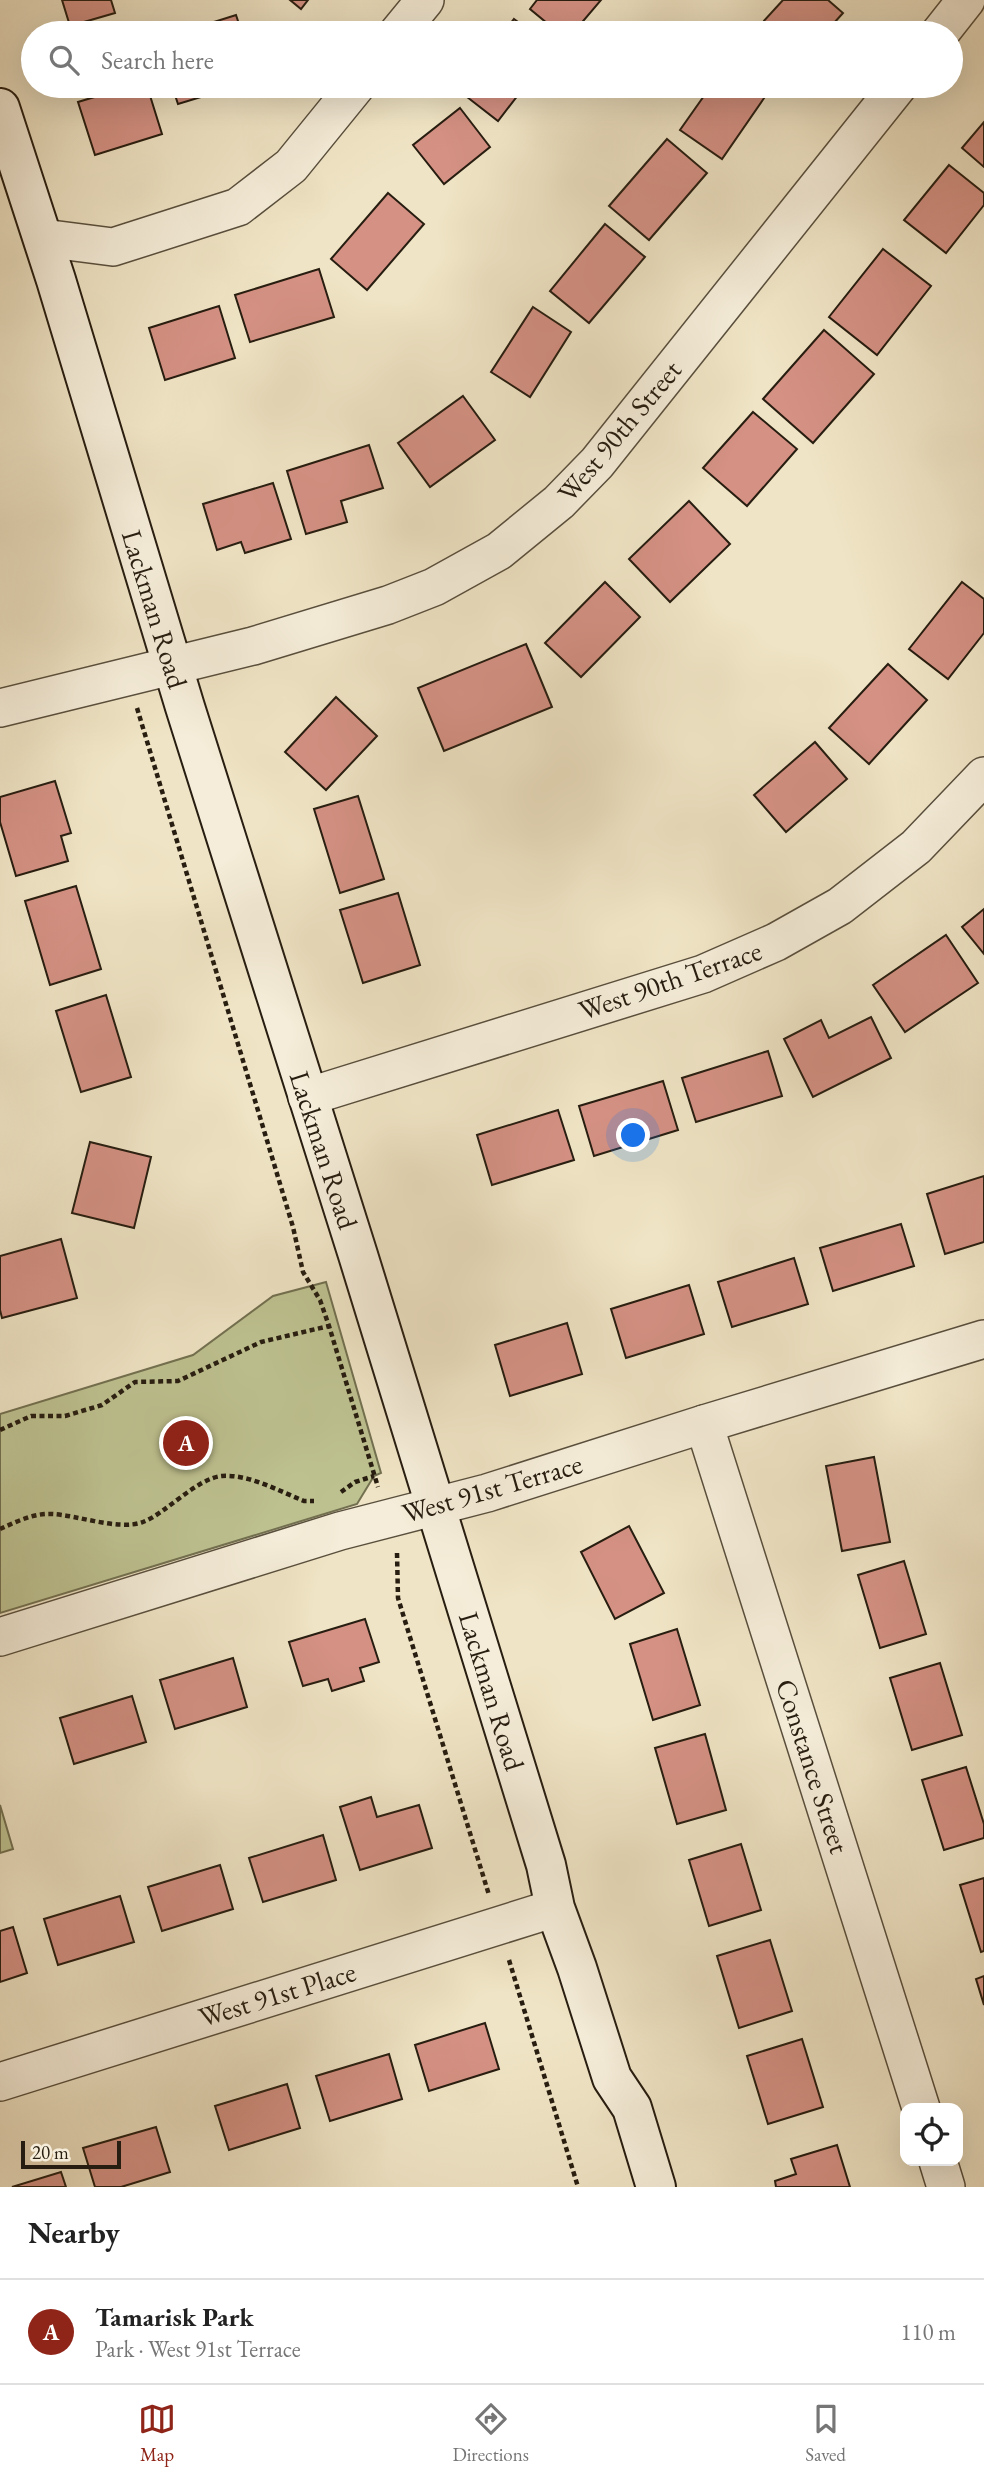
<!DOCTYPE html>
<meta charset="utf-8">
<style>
:root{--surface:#fff;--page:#f2f2f2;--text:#222;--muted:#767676;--line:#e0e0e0;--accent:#8f2418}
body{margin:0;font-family:"EB Garamond",serif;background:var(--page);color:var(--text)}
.controls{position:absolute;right:21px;bottom:21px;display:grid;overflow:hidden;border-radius:14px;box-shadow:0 7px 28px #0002}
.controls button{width:63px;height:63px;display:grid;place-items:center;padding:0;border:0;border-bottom:2px solid var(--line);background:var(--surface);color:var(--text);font:35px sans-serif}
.scale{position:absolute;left:21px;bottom:18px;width:100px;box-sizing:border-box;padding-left:7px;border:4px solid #271d10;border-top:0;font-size:19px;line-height:24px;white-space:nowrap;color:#271d10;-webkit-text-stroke:5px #f5edd9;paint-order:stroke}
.you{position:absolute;left:634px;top:1136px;width:24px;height:24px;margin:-18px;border:5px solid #fff;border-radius:50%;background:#1a73e8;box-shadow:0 0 0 10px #1a73e833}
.badge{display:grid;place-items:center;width:46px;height:46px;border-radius:50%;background:var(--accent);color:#fff;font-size:23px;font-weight:700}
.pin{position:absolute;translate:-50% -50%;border:4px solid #fff;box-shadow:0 2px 7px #0006}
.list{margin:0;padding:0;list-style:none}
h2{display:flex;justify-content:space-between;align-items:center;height:91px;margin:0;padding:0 28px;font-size:30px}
h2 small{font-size:23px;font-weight:400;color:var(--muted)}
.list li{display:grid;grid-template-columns:46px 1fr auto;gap:21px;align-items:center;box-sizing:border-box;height:105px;padding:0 28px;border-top:2px solid var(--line)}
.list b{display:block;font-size:26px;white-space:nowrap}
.list p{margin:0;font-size:23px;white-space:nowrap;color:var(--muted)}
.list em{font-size:23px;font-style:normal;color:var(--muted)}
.icon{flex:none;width:38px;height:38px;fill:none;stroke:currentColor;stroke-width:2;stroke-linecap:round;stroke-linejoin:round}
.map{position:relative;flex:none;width:984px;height:2187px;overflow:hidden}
.search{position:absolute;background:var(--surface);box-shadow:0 7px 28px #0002;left:21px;right:21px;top:21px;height:77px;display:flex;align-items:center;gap:18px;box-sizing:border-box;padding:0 24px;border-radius:38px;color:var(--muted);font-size:26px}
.sheet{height:196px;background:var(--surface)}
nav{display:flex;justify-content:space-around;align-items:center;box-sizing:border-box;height:98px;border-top:2px solid var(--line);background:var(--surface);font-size:19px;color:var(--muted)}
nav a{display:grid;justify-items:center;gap:4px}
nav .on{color:var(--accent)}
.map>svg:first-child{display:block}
.green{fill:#bec291;stroke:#727050;stroke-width:2}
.building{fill:#d49184;stroke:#271d10;stroke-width:2}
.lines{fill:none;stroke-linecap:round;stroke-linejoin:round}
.street-casing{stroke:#594f3d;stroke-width:40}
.secondary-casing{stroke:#271d10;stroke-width:42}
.path{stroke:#271d10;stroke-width:4.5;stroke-dasharray:5 3.5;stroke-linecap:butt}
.street{stroke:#f5edd9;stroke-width:37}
.secondary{stroke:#f5edd9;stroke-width:38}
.labels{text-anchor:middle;stroke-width:5;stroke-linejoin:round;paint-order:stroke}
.street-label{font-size:28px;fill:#271d10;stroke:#f5edd9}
</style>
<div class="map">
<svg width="984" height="2187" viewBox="0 0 984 2187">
<rect width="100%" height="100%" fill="#efe4c5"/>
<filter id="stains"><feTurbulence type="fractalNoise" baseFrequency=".00286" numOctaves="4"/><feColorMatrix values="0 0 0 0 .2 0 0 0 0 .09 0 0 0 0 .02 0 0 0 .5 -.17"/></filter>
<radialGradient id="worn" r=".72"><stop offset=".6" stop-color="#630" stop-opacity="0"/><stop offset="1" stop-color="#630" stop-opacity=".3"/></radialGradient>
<g class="green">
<polygon points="326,1282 381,1473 374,1476 357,1504 0,1613 0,1414 193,1355 273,1296"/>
<polygon points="0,1805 13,1849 0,1853"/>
</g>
<g class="building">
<polygon points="62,0 111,0 115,13 70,26"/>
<polygon points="290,0 308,0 301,9"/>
<polygon points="537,0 601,0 573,33 559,33 530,9"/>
<polygon points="783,0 828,0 843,13 825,33 753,33"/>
<polygon points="236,15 242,33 179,33"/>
<polygon points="514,19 533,33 503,33"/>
<polygon points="131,86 147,86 162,134 95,155 78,102"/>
<polygon points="172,86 237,86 178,104"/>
<polygon points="462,86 525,86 498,121 458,90"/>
<polygon points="711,86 768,86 771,88 722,159 680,130"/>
<polygon points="460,108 490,147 444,184 413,145"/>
<polygon points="984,122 984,167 962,148"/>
<polygon points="667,139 707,173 649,240 609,206"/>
<polygon points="949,165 984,193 984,205 946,253 904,220"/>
<polygon points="388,193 424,224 367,290 331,259"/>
<polygon points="605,224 645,257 589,323 550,291"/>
<polygon points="883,249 931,286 877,355 829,317"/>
<polygon points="319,269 334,317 250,342 235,295"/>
<polygon points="219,306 235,358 165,380 149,328"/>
<polygon points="533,307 571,332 530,397 491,372"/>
<polygon points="824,330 874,374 813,443 763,399"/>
<polygon points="463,396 495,440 430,487 398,443"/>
<polygon points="753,412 797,449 747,506 703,468"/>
<polygon points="369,445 383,488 341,501 347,522 306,534 287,471"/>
<polygon points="273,483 291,539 245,553 241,542 217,550 203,504"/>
<polygon points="689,501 730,544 670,602 629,559"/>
<polygon points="605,582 640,617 581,677 545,643"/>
<polygon points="962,582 984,599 984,633 948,679 909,649"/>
<polygon points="526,644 552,707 444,751 418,688"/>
<polygon points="888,664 927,700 869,764 829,728"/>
<polygon points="336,697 377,736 326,790 285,752"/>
<polygon points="815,742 847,779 786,832 754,795"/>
<polygon points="55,781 71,833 61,836 68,861 16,876 0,822 0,797"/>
<polygon points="358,796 384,879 340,893 314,809"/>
<polygon points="76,886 101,969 50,985 25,901"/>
<polygon points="398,893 420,965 363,983 340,910"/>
<polygon points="984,909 984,954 962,927"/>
<polygon points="946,935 978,983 905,1032 873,985"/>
<polygon points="106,995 131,1077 81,1092 56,1011"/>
<polygon points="871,1017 891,1058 813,1097 784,1039 821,1020 829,1038"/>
<polygon points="768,1051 782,1096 696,1122 682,1078"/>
<polygon points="663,1081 678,1130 594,1156 579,1106"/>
<polygon points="558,1110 574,1160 492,1185 477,1135"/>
<polygon points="90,1142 151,1157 134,1228 72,1213"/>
<polygon points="984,1176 984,1242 945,1254 927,1194"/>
<polygon points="901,1224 914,1266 833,1291 820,1248"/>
<polygon points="61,1239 77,1298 2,1318 0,1310 0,1256"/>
<polygon points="794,1258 808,1304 732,1327 718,1282"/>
<polygon points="689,1285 704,1334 626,1358 611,1309"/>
<polygon points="567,1323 582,1374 510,1396 495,1345"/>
<polygon points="874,1457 890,1542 842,1551 826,1466"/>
<polygon points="629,1526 664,1593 615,1619 581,1552"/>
<polygon points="904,1561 926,1634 880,1648 858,1575"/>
<polygon points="365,1619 379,1662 360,1668 364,1681 332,1691 328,1679 303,1686 289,1642"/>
<polygon points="677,1629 700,1705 653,1720 630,1644"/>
<polygon points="233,1658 247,1707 175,1729 160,1680"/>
<polygon points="940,1663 962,1735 912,1750 890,1678"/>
<polygon points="132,1696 146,1742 74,1764 60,1718"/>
<polygon points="705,1734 726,1810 677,1824 655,1748"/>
<polygon points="966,1767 984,1824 984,1838 944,1850 922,1780"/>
<polygon points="371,1797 377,1817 419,1805 432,1848 360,1870 340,1807"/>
<polygon points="323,1835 336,1880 263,1902 249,1858"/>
<polygon points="741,1844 761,1910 709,1926 689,1860"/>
<polygon points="220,1865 233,1909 162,1931 148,1887"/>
<polygon points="984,1878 984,1951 981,1952 960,1885"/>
<polygon points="120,1896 134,1942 58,1965 44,1919"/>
<polygon points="13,1927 27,1973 0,1982 0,1931"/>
<polygon points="770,1940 792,2011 739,2028 717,1956"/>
<polygon points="984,1976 984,2005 976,1979"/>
<polygon points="485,2023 499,2069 429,2091 415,2045"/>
<polygon points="802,2039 823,2107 768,2124 747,2056"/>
<polygon points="389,2054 402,2099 330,2121 316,2076"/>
<polygon points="287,2084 300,2128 229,2150 215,2106"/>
<polygon points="156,2127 170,2172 121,2187 95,2187 83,2148"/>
<polygon points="837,2145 850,2187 776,2187 775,2181 796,2174 791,2159"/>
<polygon points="61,2172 66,2187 12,2187"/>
</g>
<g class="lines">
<g class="street-casing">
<g id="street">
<polyline points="398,33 425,0"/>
<polyline points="940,33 966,0"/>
<polyline points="43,238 113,247 238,207 291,166 356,86"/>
<polyline points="0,708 253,646 388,605 434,587 499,551 559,502 597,463 898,86"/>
<polyline points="307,1097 703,974 776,942 840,906 916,847 984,776"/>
<polyline points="704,1424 921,2108"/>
<polyline points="0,1637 340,1531 487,1493 704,1424 984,1339"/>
<polyline points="0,2082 555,1908"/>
<polyline points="938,2161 946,2187"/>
</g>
</g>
<g class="secondary-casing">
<polyline id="secondary" points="0,108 56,280 185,707 358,1255 546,1865 555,1908 577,1968 612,2078 632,2108 656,2187"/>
</g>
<g class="path">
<polyline points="137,708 293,1227 303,1272 320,1300 329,1326 378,1487"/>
<polyline points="0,1430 31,1416 65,1416 102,1405 135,1382 178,1381 261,1342 329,1326"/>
<polyline points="341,1492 355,1482 374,1476"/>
<path d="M0,1529C16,1522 33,1513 52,1514C77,1515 119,1531 143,1522C165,1514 197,1478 222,1476C249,1474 279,1491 304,1501H314"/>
<polyline points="397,1553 398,1598 489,1895"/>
<polyline points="509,1960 578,2187"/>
</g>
<use href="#street" class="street"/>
<use href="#secondary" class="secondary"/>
</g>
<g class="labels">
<g class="street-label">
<text transform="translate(619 431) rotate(-50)" y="10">West 90th Street</text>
<text transform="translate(155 609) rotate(73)" y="10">Lackman Road</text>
<text transform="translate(670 980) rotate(-19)" y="10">West 90th Terrace</text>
<text transform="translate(324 1150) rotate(72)" y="10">Lackman Road</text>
<text transform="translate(492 1488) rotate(-16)" y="10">West 91st Terrace</text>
<text transform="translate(492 1691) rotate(73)" y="10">Lackman Road</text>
<text transform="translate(813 1766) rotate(72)" y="10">Constance Street</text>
<text transform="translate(277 1994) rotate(-17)" y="10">West 91st Place</text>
</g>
</g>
<rect width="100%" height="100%" filter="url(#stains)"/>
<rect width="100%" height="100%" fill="url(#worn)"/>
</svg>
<div class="controls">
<button><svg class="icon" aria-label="locate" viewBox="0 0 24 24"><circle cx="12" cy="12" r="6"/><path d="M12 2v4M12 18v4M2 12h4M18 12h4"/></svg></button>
</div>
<div class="scale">20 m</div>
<div class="you"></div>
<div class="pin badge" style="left:186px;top:1443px">A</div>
<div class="search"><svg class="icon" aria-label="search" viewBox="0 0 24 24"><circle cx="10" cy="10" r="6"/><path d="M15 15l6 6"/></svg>Search here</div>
</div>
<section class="sheet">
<h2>Nearby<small></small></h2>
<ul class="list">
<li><span class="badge">A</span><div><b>Tamarisk Park</b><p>Park · West 91st Terrace</p></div><em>110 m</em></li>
</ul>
</section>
<nav>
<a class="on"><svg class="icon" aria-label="map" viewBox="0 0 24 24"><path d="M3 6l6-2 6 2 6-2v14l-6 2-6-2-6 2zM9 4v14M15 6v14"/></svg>Map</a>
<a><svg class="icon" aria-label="directions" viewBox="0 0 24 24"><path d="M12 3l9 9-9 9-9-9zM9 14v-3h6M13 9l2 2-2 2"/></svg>Directions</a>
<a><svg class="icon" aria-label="saved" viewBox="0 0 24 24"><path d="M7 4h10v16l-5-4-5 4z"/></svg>Saved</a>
</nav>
